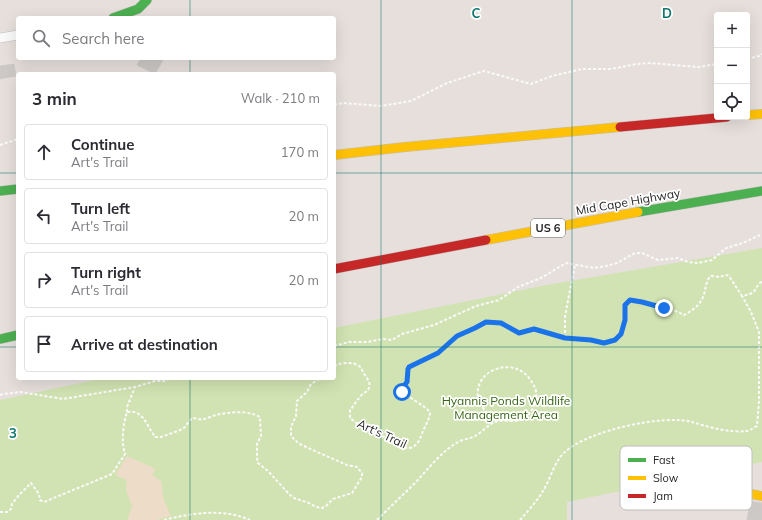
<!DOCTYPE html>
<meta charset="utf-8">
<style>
:root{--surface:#fff;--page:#f2f2f3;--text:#2b2b33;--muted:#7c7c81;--line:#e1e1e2}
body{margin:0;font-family:Mulish,sans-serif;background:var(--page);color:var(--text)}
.controls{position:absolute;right:12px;top:12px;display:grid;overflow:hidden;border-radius:4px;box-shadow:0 4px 16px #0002}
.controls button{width:36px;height:36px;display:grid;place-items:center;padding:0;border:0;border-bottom:1px solid var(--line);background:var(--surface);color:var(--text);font:20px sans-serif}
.stop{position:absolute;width:12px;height:12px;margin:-9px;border:3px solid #1a73e8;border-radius:50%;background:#fff}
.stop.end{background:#1a73e8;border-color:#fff;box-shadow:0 1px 4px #0008}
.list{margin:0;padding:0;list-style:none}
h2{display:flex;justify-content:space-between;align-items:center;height:52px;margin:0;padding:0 16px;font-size:17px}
h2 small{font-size:13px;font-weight:400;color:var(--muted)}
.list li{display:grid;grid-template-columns:26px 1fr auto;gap:12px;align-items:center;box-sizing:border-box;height:56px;margin:0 8px 8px;padding:0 8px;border:1px solid var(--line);border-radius:4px}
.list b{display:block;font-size:15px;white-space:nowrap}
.list p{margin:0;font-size:13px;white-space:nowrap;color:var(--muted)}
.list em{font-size:13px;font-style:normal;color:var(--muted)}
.icon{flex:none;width:22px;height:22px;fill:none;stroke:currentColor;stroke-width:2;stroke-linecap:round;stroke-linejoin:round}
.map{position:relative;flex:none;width:762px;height:520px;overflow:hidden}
.search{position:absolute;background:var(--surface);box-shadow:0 4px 16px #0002;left:16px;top:16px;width:320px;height:44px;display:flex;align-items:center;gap:10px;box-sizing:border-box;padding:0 14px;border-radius:4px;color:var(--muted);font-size:15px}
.panel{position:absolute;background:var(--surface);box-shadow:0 4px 16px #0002;left:16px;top:72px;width:320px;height:308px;border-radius:4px}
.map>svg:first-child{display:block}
.green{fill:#d1e3b2}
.sand{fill:#edddc8}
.building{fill:#ccc8c5;stroke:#d1cbc8}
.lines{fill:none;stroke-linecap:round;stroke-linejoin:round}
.street-casing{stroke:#bfbdbe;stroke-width:10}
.fast-casing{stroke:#bfbdbe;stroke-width:10}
.slow-casing{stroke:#bfbdbe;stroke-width:10}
.jam-casing{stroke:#bfbdbe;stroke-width:10}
.path{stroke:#fbfafa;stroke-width:2;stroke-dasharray:3 2;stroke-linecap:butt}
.street{stroke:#fbfafa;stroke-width:9}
.fast{stroke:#4caf50;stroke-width:9}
.slow{stroke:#ffc107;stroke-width:9}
.jam{stroke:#c62828;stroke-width:9}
.route{stroke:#1a73e8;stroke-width:5}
.grid{fill:none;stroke:#0f766e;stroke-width:1;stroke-opacity:0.55}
.labels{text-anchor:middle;stroke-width:3.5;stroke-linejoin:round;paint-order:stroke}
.shield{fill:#fff;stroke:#686868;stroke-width:1}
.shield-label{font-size:11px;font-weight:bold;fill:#272727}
.street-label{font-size:12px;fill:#272727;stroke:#fff}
.park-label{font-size:12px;fill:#386615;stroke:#fff}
.key{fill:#fff;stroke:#bebebe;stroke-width:1}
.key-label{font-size:11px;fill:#272727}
.grid-label{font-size:13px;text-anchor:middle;font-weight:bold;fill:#0f766e;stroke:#fff;stroke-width:3.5;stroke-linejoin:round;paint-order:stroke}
</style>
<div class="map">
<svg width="762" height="520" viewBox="0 0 762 520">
<rect width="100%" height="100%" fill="#e6dfdc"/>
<polygon class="green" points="762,248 762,462 567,502 567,520 0,520 0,400 104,378 334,378 334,328 547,285"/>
<polygon class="sand" points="127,456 156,469 152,475 161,481 164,500 171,516 156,520 127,520 132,506 126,490 127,480 115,475"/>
<g class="building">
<polygon points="141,58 164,58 155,74 137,65"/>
<polygon points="14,64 16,76 0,79 0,66"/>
<polygon points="743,500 762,503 762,520 747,520 749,508 741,507"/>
</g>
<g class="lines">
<g class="street-casing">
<polyline id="street" points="0,38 18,35"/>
</g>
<g class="fast-casing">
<g id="fast">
<polyline points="113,18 138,9 147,0"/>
<polyline points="0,191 18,189"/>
<polyline points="638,212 762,191"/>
<polyline points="0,339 18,335"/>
</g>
</g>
<g class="slow-casing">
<g id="slow">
<polyline points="747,115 762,114"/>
<polyline points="334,155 405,147 620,127"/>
<polyline points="486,240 638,212"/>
<polyline points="721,488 762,496"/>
</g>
</g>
<g class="jam-casing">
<g id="jam">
<polyline points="620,127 727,117"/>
<polyline points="334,269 486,240"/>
</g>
</g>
<g class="path">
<polyline points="747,59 759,56 762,54"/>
<polyline points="334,105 343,103 381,106 411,101 447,83 484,71 531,84 552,76 582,69 611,69 637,64 651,63 698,67 717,64"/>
<polyline points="0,145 18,139"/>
<polyline points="565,338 565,316 575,265"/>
<polyline points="334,346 349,342 367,342 383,339 392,340 402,334 434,325 476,306 499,300 518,287 541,278 566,263 594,268 606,266 617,263 635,253 642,253 658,260 678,258 688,262 698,263 712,260 726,248 743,243 762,234"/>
<path d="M334,366C341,363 352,361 359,366C362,368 362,371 364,374C367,378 371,383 369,388C367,393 362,393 360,397C356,401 354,406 350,410V418C362,428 377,434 391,440C397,442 403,449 410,448C419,446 421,435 424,429C427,422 430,418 430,412L426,408L402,392V388C408,380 409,380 408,369L412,365L438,353L457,336L475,328L486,322L501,323L519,333L533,329L565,338L591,340L604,343L615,340L621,334L625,320V305L630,300C647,302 669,307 684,315C692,311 700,305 703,297C706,291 705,281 711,276L719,277L726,275L729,276L742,296C747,295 753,294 755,290C758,286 757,284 762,282"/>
<polyline points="0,395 3,394 21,392 63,399 135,387 155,381 164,381 171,378"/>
<polyline points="127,412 127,407 135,387"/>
<path d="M0,512H7L11,509L12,504L19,495L31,483L39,494L40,500L44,502L112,474L125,454C121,441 123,425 127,412C143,409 147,426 155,437H161L183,429L192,418C196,418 200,420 204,419C208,418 212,416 216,415C229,412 248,410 260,417L261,436L257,444V458L258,463L268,471L289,494L294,498L309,503L316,507L322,508L326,506L333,499L352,493L362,477V473L357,467L347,465L306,447L298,443L291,436V427L296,416L297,401L307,392L311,384L321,378"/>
<path d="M164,520C192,513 223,508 250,520"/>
<path d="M377,520C390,507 403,495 416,482C429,468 441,452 458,442C463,439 470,439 475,436C482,432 488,425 495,422C504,418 520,426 529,414C539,401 539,391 529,378C512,356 474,370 478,397C479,407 490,415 496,421"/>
<path d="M520,520C528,511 537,501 543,491C550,480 555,460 565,452C587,431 663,414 692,422C707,427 731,433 746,431C750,431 753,428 757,426L759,402V332L751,312L742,296"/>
</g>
<use href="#street" class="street"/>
<use href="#fast" class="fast"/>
<use href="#slow" class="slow"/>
<use href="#jam" class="jam"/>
</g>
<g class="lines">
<polyline class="route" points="402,392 402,388 407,382 408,369 409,367 438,353 457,336 475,328 486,322 501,323 519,333 534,329 565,338 591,340 604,343 615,340 621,334 625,320 625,305 630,300 642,302 664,308"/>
</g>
<path class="grid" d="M190,0V18M381,0V520M572,0V520M190,58V74M0,173H18M334,173H762M0,347H18M334,347H762M190,378V520"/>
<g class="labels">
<rect class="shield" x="531" y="219" width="34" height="18" rx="3"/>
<g class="shield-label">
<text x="548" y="232">US 6</text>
</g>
<g class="street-label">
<text transform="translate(628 202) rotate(-10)" y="4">Mid Cape Highway</text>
<text transform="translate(382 434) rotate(25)" y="4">Art's Trail</text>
</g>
<g class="park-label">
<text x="506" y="405">Hyannis Ponds Wildlife<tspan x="506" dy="14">Management Area</tspan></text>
</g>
</g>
<rect x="620" y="446" width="132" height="64" rx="6" class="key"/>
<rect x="628" y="458" width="18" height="4" fill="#4caf50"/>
<rect x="628" y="476" width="18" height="4" fill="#ffc107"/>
<rect x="628" y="494" width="18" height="4" fill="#c62828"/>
<g class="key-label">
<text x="653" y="464">Fast</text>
<text x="653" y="482">Slow</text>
<text x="653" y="500">Jam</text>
</g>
<g class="grid-label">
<text x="476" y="18">C</text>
<text x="667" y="18">D</text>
<text x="13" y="438">3</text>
</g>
</svg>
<div class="controls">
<button>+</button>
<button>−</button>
<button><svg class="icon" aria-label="locate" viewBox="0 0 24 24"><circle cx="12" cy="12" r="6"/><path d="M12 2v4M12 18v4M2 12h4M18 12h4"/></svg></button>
</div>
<div class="stop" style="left:402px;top:392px"></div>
<div class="stop end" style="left:664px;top:308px"></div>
<div class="search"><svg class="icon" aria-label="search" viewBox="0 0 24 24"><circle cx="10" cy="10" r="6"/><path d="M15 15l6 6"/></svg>Search here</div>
<section class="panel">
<h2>3 min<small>Walk · 210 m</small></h2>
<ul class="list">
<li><svg class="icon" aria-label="ahead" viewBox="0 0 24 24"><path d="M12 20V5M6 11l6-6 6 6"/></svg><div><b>Continue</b><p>Art's Trail</p></div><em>170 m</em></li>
<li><svg class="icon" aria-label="left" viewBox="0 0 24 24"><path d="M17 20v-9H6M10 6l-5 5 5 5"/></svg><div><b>Turn left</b><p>Art's Trail</p></div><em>20 m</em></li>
<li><svg class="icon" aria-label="right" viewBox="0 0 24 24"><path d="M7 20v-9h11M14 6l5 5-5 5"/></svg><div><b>Turn right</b><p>Art's Trail</p></div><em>20 m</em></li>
<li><svg class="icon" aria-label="arrive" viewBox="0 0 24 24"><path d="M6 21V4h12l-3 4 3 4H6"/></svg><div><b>Arrive at destination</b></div></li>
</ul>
</section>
</div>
